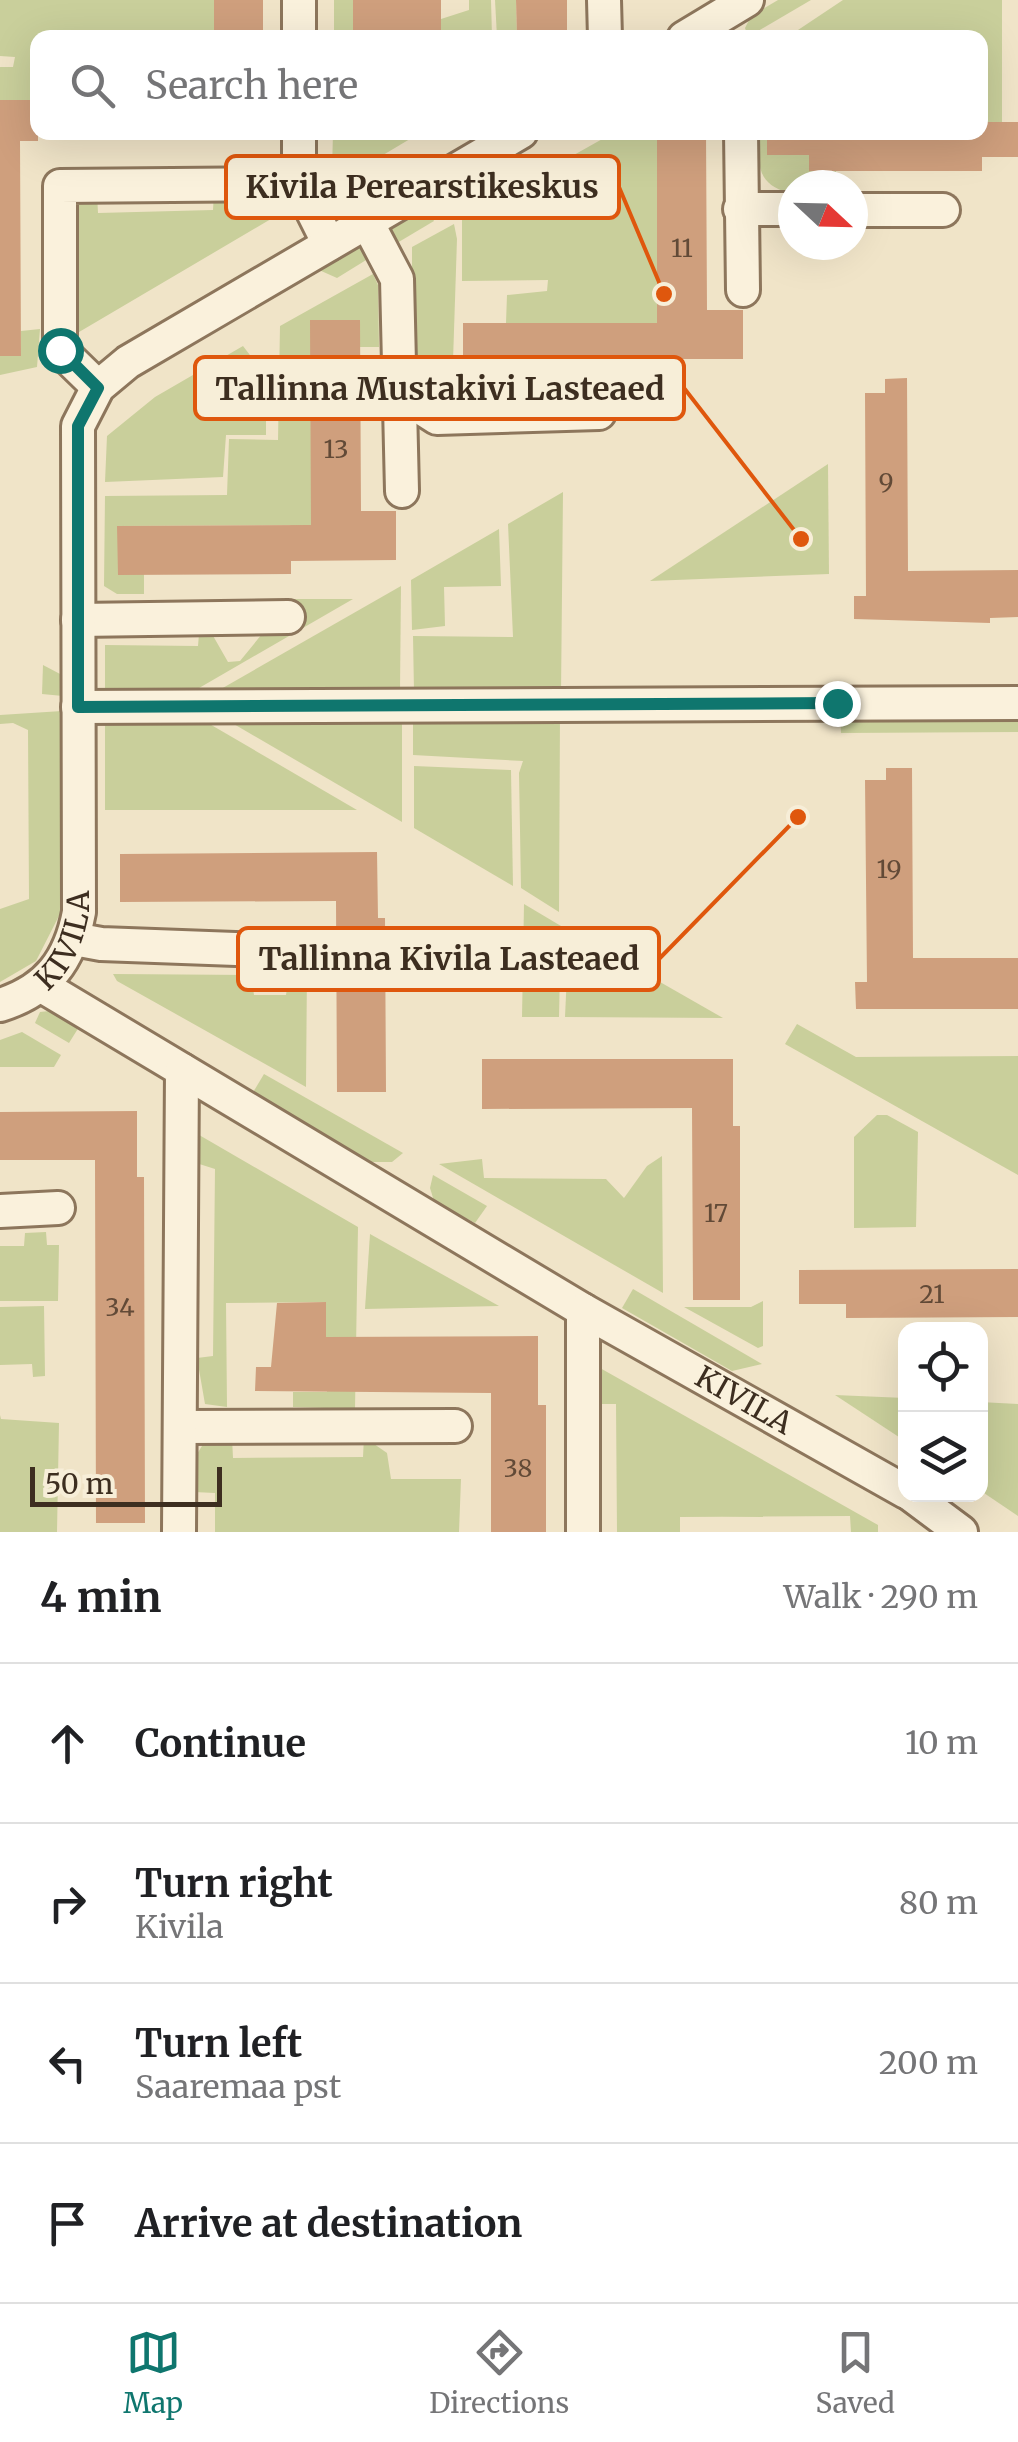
<!DOCTYPE html>
<meta charset="utf-8">
<style>
:root{--surface:#fff;--page:#f2f2f2;--text:#202124;--muted:#757577;--line:#e0e0e0;--accent:#0f766e}
body{margin:0;font-family:Merriweather,serif;background:var(--page);color:var(--text)}
.controls{position:absolute;right:30px;bottom:30px;display:grid;overflow:hidden;border-radius:20px;box-shadow:0 10px 40px #0002}
.controls button{width:90px;height:90px;display:grid;place-items:center;padding:0;border:0;border-bottom:2px solid var(--line);background:var(--surface);color:var(--text);font:50px sans-serif}
.compass{position:absolute;left:778px;top:170px;width:90px;height:90px;border-radius:50%;background:var(--surface);box-shadow:0 10px 40px #0002;rotate:112deg}
.scale{position:absolute;left:30px;bottom:25px;width:192px;box-sizing:border-box;padding-left:10px;border:5px solid #3d2e20;border-top:0;font-size:28px;line-height:35px;white-space:nowrap;color:#3d2e20;-webkit-text-stroke:8px #f7eed8;paint-order:stroke}
.stop{position:absolute;width:30px;height:30px;margin:-22px;border:8px solid #0f766e;border-radius:50%;background:#fff}
.stop.end{background:#0f766e;border-color:#fff;box-shadow:0 2px 10px #0008}
.list{margin:0;padding:0;list-style:none}
h2{display:flex;justify-content:space-between;align-items:center;height:130px;margin:0;padding:0 40px;font-size:42px}
h2 small{font-size:32px;font-weight:400;color:var(--muted)}
.list li{display:grid;grid-template-columns:65px 1fr auto;gap:30px;align-items:center;box-sizing:border-box;height:160px;padding:0 40px;border-top:2px solid var(--line)}
.list b{display:block;font-size:38px;white-space:nowrap}
.list p{margin:0;font-size:32px;white-space:nowrap;color:var(--muted)}
.list em{font-size:32px;font-style:normal;color:var(--muted)}
.icon{flex:none;width:55px;height:55px;fill:none;stroke:currentColor;stroke-width:2;stroke-linecap:round;stroke-linejoin:round}
.map{position:relative;flex:none;width:1018px;height:1532px;overflow:hidden}
.search{position:absolute;background:var(--surface);box-shadow:0 10px 40px #0002;left:30px;right:30px;top:30px;height:110px;display:flex;align-items:center;gap:25px;box-sizing:border-box;padding:0 35px;border-radius:20px;color:var(--muted);font-size:38px}
.sheet{height:770px;background:var(--surface)}
nav{display:flex;justify-content:space-around;align-items:center;box-sizing:border-box;height:140px;border-top:2px solid var(--line);background:var(--surface);font-size:28px;color:var(--muted)}
nav a{display:grid;justify-items:center;gap:5px}
nav .on{color:var(--accent)}
.map>svg:first-child{display:block}
.green{fill:#c9cf9b}
.building{fill:#cf9f7d}
.lines{fill:none;stroke-linecap:round;stroke-linejoin:round}
.minor-casing{stroke:#8d765c;stroke-width:38}
.minor{stroke:#faf1dc;stroke-width:32}
.route{stroke:#0f766e;stroke-width:12}
.labels{text-anchor:middle;stroke-width:10;stroke-linejoin:round;paint-order:stroke}
.number-label{font-size:25px;fill:#624a37}
.street-label{font-size:30px;fill:#3d2e20;stroke:#f7eed8}
.leader{fill:none;stroke:#df570d;stroke-width:4}
.callout-dot{fill:#df570d;stroke:#f7eed8;stroke-width:4}
.callout{fill:#f7eed8;stroke:#df570d;stroke-width:4}
.callout-label{font-size:32px;text-anchor:middle;font-weight:bold;fill:#3d2e20}
</style>
<div class="map">
<svg width="1018" height="1532" viewBox="0 0 1018 1532">
<rect width="100%" height="100%" fill="#f0e4c8"/>
<g class="green">
<polygon points="0,0 214,0 214,37 38,38 36,100 0,100 0,67 13,67 15,57 0,56"/>
<polygon points="334,0 353,0 353,37 334,38"/>
<polygon points="469,0 491,0 492,37 441,37 441,19 469,10"/>
<polygon points="495,0 516,0 517,37 497,37"/>
<polygon points="778,0 811,0 748,37 745,28 751,16"/>
<polygon points="843,0 1002,0 1002,134 980,122 980,38 786,38"/>
<polygon points="333,133 420,133 316,195 315,176 332,170"/>
<polygon points="613,133 657,133 657,336 636,323 506,323 507,295 547,291 548,280 462,281 462,218"/>
<path d="M758,133H809V171H836L835,185H793L790,193C755,184 759,164 758,133Z"/>
<polygon points="255,187 293,206 74,335 67,204 97,194 98,213 213,210 214,193"/>
<polygon points="426,204 434,221 392,246 387,227"/>
<polygon points="454,224 457,239 452,392 436,391 412,363 412,247"/>
<polygon points="359,243 371,257 337,278 319,270"/>
<polygon points="373,274 378,285 379,347 360,347 311,537 290,525 118,526 118,574 144,574 144,594 117,594 104,586 105,496 227,495 229,439 278,440 280,326"/>
<polygon points="40,329 37,367 0,375 0,356 21,356 21,331"/>
<polygon points="243,346 266,376 266,435 226,435 223,477 105,482 107,436 155,397"/>
<polygon points="828,464 829,574 650,581"/>
<polygon points="563,492 561,694 414,692 413,636 513,637 508,524"/>
<polygon points="499,529 501,586 444,587 445,626 412,630 411,580"/>
<polygon points="401,586 400,690 213,695 221,689"/>
<polygon points="292,599 353,599 187,695 108,693 105,689 105,645 198,646 199,634 212,634 228,662 240,661 271,623 291,621"/>
<polygon points="43,665 62,675 63,696 42,694"/>
<polygon points="62,711 62,910 36,961 0,982 0,909 29,899 28,730 13,723 0,724 0,715"/>
<polygon points="189,712 357,810 105,810 105,715"/>
<polygon points="1018,712 1018,732 841,733 840,713"/>
<polygon points="215,713 402,718 402,822"/>
<polygon points="560,713 559,912 521,888 519,773 523,761 413,755 413,717"/>
<polygon points="414,766 511,770 513,886 414,828"/>
<polygon points="524,904 561,926 559,1017 522,1017"/>
<polygon points="569,930 723,1018 565,1017"/>
<polygon points="290,968 307,968 306,1087 117,981 113,974 251,975 254,995 286,995"/>
<polygon points="49,1011 79,1027 69,1043 35,1023 40,1012"/>
<polygon points="797,1024 856,1057 1018,1056 1018,1175 785,1044"/>
<polygon points="22,1032 61,1055 54,1067 0,1067 0,1040"/>
<polygon points="264,1074 403,1153 392,1162 370,1162 252,1094"/>
<polygon points="877,1115 887,1115 918,1132 916,1227 854,1228 854,1137"/>
<polygon points="194,1132 358,1227 355,1409 293,1407 293,1392 327,1392 325,1302 226,1303 227,1407 205,1404 197,1358 213,1356 215,1169 193,1162"/>
<polygon points="662,1156 663,1293 439,1164 482,1159 484,1178 606,1179 624,1198 647,1166"/>
<polygon points="433,1175 487,1206 475,1223 434,1201 430,1188"/>
<polygon points="46,1232 47,1245 59,1245 58,1301 0,1301 0,1246 24,1246 25,1233"/>
<polygon points="370,1234 499,1306 365,1309"/>
<polygon points="633,1289 762,1364 732,1371 622,1308"/>
<polygon points="763,1301 763,1346 758,1348 684,1307 751,1307"/>
<polygon points="44,1306 45,1376 33,1377 32,1364 0,1365 0,1307"/>
<polygon points="600,1368 878,1525 878,1532 851,1532 850,1516 680,1517 680,1532 617,1532 616,1404 601,1404"/>
<polygon points="835,1395 905,1398 905,1441"/>
<polygon points="980,1402 1018,1404 1018,1516 981,1491"/>
<polygon points="0,1415 1,1419 59,1423 57,1532 0,1532"/>
<polygon points="364,1437 387,1453 391,1479 461,1479 459,1532 215,1532 215,1493 194,1492 194,1459 205,1441 232,1438 233,1458 363,1457"/>
</g>
<g class="building">
<rect x="214" y="0" width="49" height="38"/>
<rect x="353" y="0" width="88" height="38"/>
<polygon points="516,0 567,0 567,38 517,38"/>
<polygon points="0,100 38,100 38,141 20,141 21,356 0,356"/>
<polygon points="980,122 1018,122 1018,157 982,157 982,171 809,171 809,155 767,155 767,132 980,132"/>
<polygon points="657,132 706,132 707,310 743,310 743,359 637,359 637,372 463,373 463,323 657,323"/>
<polygon points="310,320 360,320 361,511 396,511 396,560 291,561 291,574 118,575 117,526 311,525"/>
<polygon points="907,378 908,571 1018,570 1018,617 990,618 990,623 854,619 854,596 866,596 865,393 885,393 885,379"/>
<polygon points="886,768 912,768 913,958 1018,958 1018,1009 856,1009 855,982 867,982 865,780 886,780"/>
<polygon points="377,852 378,918 385,918 386,1092 337,1092 336,901 120,902 120,854"/>
<polygon points="482,1059 733,1059 733,1126 740,1126 740,1300 693,1300 692,1108 482,1109"/>
<polygon points="137,1111 137,1177 144,1177 145,1523 96,1523 95,1160 0,1160 0,1112"/>
<polygon points="1018,1269 1018,1317 846,1318 846,1304 799,1304 799,1270"/>
<polygon points="326,1302 326,1337 538,1336 538,1405 546,1405 546,1532 491,1532 491,1393 255,1391 256,1367 271,1367 277,1303"/>
</g>
<g class="lines">
<g class="minor-casing">
<g id="minor">
<polyline points="299,0 299,38"/>
<polyline points="604,0 605,38"/>
<polyline points="684,38 747,0"/>
<polyline points="299,132 299,184 329,244"/>
<polyline points="741,132 743,290"/>
<polyline points="740,209 793,209"/>
<polyline points="853,210 943,210"/>
<polyline points="367,222 397,279 402,491"/>
<polyline points="98,387 60,350 60,186 299,184"/>
<polyline points="401,395 437,418 599,413"/>
<polyline points="78,620 288,617"/>
<polyline points="78,707 1018,703"/>
<polyline points="74,939 101,944 291,951"/>
<path id="s1" d="M42,986L583,1310L906,1492"/>
<path id="s2" d="M0,1005C48,990 70,960 79,912L78,426L98,387L128,362L521,132"/>
<polyline points="0,1211 58,1208"/>
<polyline points="583,1310 583,1532"/>
<polyline points="180,1427 455,1426"/>
<polyline points="910,1494 961,1532"/>
<polyline points="179,1532 182,1070"/>
</g>
</g>
<use href="#minor" class="minor"/>
</g>
<g class="lines">
<polyline class="route" points="60,350 98,388 78,426 78,707 837,703"/>
</g>
<g class="labels">
<g class="number-label">
<text x="682" y="257">11</text>
<text x="336" y="458">13</text>
<text x="886" y="491">9</text>
<text x="889" y="878">19</text>
<text x="716" y="1222">17</text>
<text x="932" y="1303">21</text>
<text x="120" y="1316">34</text>
<text x="518" y="1477">38</text>
</g>
<g class="street-label">
<text dy="10" stroke="none"><textPath href="#s2" startOffset="98">KIVILA</textPath></text>
<text dy="10" stroke="none"><textPath href="#s1" startOffset="815">KIVILA</textPath></text>
</g>
</g>
<path class="leader" d="M664 294L619 187M801 539L684 388M798 817L659 959"/>
<g class="callout-dot">
<circle cx="664" cy="294" r="10"/>
<circle cx="801" cy="539" r="10"/>
<circle cx="798" cy="817" r="10"/>
</g>
<g class="callout">
<rect x="226" y="156" width="393" height="62" rx="10"/>
<rect x="195" y="357" width="489" height="62" rx="10"/>
<rect x="238" y="928" width="421" height="62" rx="10"/>
</g>
<g class="callout-label">
<text x="422" y="198">Kivila Perearstikeskus</text>
<text x="440" y="400">Tallinna Mustakivi Lasteaed</text>
<text x="449" y="970">Tallinna Kivila Lasteaed</text>
</g>
</svg>
<div class="controls">
<button><svg class="icon" aria-label="locate" viewBox="0 0 24 24"><circle cx="12" cy="12" r="6"/><path d="M12 2v4M12 18v4M2 12h4M18 12h4"/></svg></button>
<button><svg class="icon" aria-label="layers" viewBox="0 0 24 24"><path d="M12 4l9 5-9 5-9-5zM3 14l9 5 9-5"/></svg></button>
</div>
<svg class="compass" viewBox="-18 -18 36 36"><path d="M0-13l5 13h-10z" fill="#e53935"/><path d="M0 13l5-13h-10z" fill="#757577"/></svg>
<div class="scale">50 m</div>
<div class="stop" style="left:60px;top:350px"></div>
<div class="stop end" style="left:837px;top:703px"></div>
<div class="search"><svg class="icon" aria-label="search" viewBox="0 0 24 24"><circle cx="10" cy="10" r="6"/><path d="M15 15l6 6"/></svg>Search here</div>
</div>
<section class="sheet">
<h2>4 min<small>Walk · 290 m</small></h2>
<ul class="list">
<li><svg class="icon" aria-label="ahead" viewBox="0 0 24 24"><path d="M12 20V5M6 11l6-6 6 6"/></svg><div><b>Continue</b></div><em>10 m</em></li>
<li><svg class="icon" aria-label="right" viewBox="0 0 24 24"><path d="M7 20v-9h11M14 6l5 5-5 5"/></svg><div><b>Turn right</b><p>Kivila</p></div><em>80 m</em></li>
<li><svg class="icon" aria-label="left" viewBox="0 0 24 24"><path d="M17 20v-9H6M10 6l-5 5 5 5"/></svg><div><b>Turn left</b><p>Saaremaa pst</p></div><em>200 m</em></li>
<li><svg class="icon" aria-label="arrive" viewBox="0 0 24 24"><path d="M6 21V4h12l-3 4 3 4H6"/></svg><div><b>Arrive at destination</b></div></li>
</ul>
</section>
<nav>
<a class="on"><svg class="icon" aria-label="map" viewBox="0 0 24 24"><path d="M3 6l6-2 6 2 6-2v14l-6 2-6-2-6 2zM9 4v14M15 6v14"/></svg>Map</a>
<a><svg class="icon" aria-label="directions" viewBox="0 0 24 24"><path d="M12 3l9 9-9 9-9-9zM9 14v-3h6M13 9l2 2-2 2"/></svg>Directions</a>
<a><svg class="icon" aria-label="saved" viewBox="0 0 24 24"><path d="M7 4h10v16l-5-4-5 4z"/></svg>Saved</a>
</nav>
